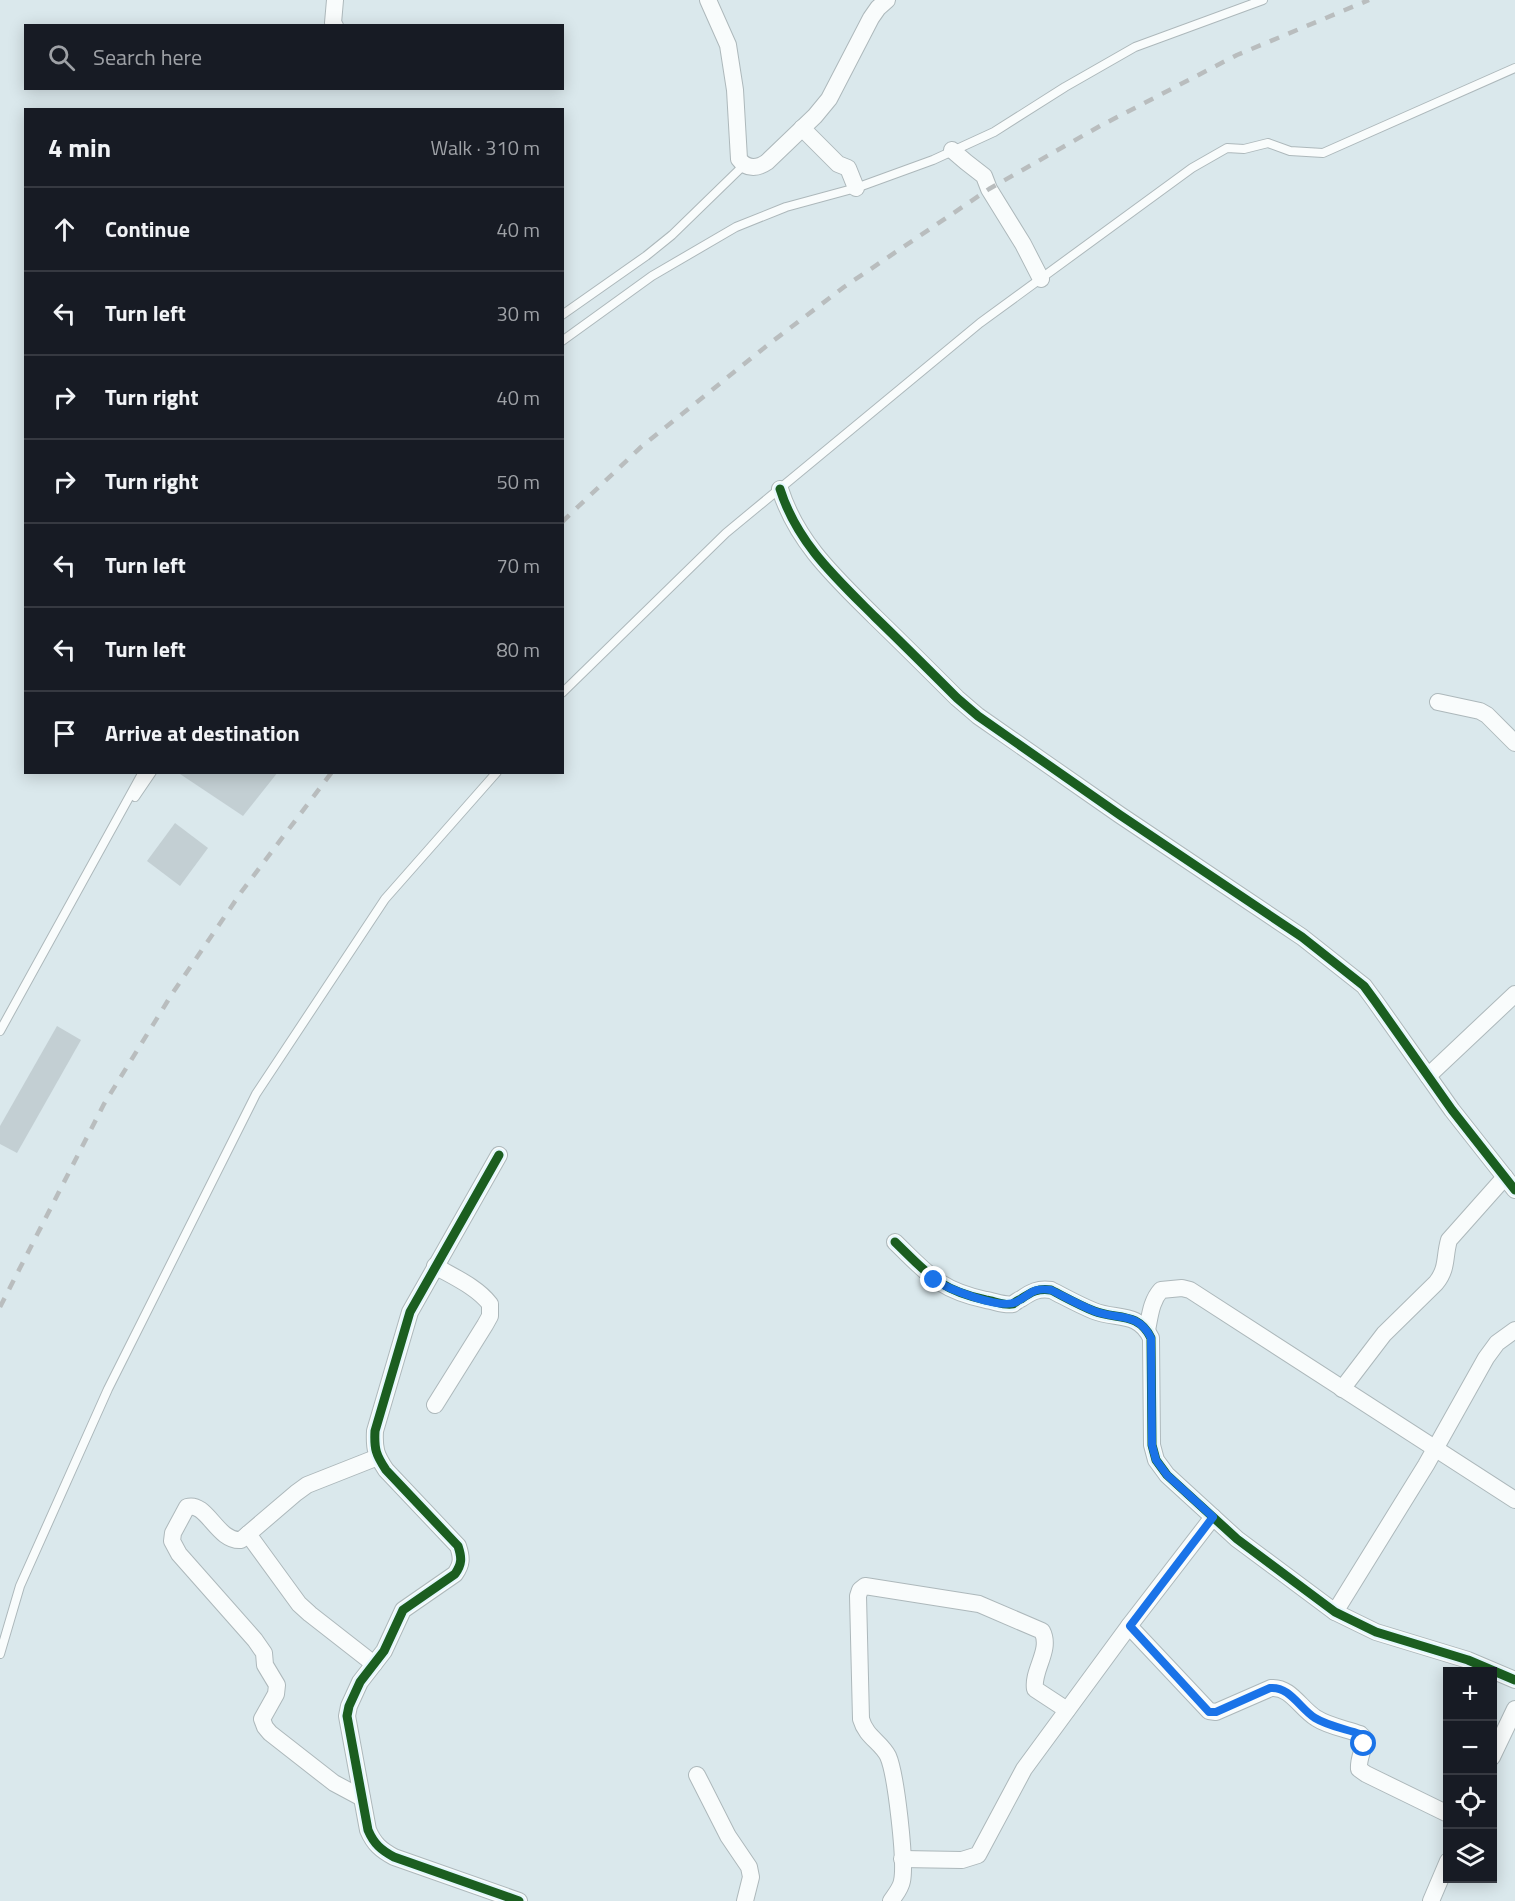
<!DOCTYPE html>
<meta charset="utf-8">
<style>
:root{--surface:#171b24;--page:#242831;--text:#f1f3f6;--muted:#9ea1a6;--line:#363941}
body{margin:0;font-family:"Titillium Web",sans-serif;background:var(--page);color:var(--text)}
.controls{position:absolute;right:18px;bottom:18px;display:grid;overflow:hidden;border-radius:0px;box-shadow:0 3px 15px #0003}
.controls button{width:54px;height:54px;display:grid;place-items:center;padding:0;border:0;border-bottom:2px solid var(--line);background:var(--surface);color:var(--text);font:30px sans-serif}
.stop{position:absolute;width:18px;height:18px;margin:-14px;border:4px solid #1a73e8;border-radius:50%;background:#fff}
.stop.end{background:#1a73e8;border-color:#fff;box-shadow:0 2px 6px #0008}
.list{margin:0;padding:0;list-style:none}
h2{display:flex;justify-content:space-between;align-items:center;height:78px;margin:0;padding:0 24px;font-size:26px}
h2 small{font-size:20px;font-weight:400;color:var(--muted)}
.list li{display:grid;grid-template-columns:39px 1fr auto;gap:18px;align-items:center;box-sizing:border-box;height:84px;padding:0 24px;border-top:2px solid var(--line)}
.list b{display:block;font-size:22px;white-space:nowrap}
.list em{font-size:20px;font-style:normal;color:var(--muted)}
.icon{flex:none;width:33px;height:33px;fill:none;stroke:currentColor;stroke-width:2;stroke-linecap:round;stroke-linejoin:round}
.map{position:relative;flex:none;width:1515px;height:1901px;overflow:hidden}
.search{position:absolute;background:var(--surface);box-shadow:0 3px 15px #0003;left:24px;top:24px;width:540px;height:66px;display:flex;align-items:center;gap:15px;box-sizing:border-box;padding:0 21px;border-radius:0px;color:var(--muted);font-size:22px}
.panel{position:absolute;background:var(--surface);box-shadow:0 3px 15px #0003;left:24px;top:108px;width:540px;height:666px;border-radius:0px}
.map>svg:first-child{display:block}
.building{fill:#c3cfd3}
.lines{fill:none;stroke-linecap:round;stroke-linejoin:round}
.service-casing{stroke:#adb8bb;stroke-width:10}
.minor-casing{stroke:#adb8bb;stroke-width:18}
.service{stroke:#f9fcfc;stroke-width:8}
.minor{stroke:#f9fcfc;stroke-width:16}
.rail{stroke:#b9bdbe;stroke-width:4.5;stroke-dasharray:10 10;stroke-linecap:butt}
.cycleway-casing{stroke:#e4f7fe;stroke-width:13}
.cycleway{stroke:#1b5e20;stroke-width:9}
.route{stroke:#1a73e8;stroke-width:8}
</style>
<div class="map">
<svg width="1515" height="1901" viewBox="0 0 1515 1901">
<rect width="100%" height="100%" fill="#dae8ec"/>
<g class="building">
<polygon points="177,772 278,772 243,816"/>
<polygon points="175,823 208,848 180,886 147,861"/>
<polygon points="57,1026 81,1040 17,1153 0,1144 0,1126"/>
</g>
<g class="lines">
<g class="service-casing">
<g id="service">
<polyline points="562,315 646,256 672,235 744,165"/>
<polyline points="562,341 652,276 736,227 786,207 856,188 933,160 994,132 1065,87 1135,47 1263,0"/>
<polyline points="562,693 726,533 980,323 1192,168 1227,148 1244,149 1268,143 1290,151 1323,153 1515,68"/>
<polyline points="135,797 152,772"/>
<polyline points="0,1031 143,772"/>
<polyline points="0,1654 20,1586 108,1389 256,1094 385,899 497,772"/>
</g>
</g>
<g class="minor-casing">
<g id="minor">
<polyline points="335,0 333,23 335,26"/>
<path d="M708,0L728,45L735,90L739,159C746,169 757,169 767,162L815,116L829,99L871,18L878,8L887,0"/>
<polyline points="802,128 838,164 848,168 856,188"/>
<polyline points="952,150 966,162 984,176 989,189 1023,244 1041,279"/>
<path d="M780,489C797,543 836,578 875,617C903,644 930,671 957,698L978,716L1120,815L1302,937L1364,986L1375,1001L1452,1110L1515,1190"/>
<polyline points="1438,702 1480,711 1487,715 1515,743"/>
<polyline points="1428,1076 1515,994"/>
<path d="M499,1155L410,1312L375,1431C374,1449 376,1455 386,1470L458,1546C462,1558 462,1564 455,1574L403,1610L384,1651L360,1682L349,1706L347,1716L368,1830C374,1844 381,1850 394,1857L519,1901"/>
<path d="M895,1242C928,1274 939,1290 986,1300C994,1301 1005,1306 1013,1304C1014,1303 1020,1299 1021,1299C1031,1292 1038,1288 1051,1290C1065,1297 1079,1305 1094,1311C1116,1320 1138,1311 1151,1338L1152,1445L1156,1460L1167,1475L1237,1539L1335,1612L1376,1632L1468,1660L1515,1680"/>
<path d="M1147,1330C1150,1316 1151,1301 1161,1290L1182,1288L1190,1290L1515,1500"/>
<path d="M1342,1389L1384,1334L1436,1283C1448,1268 1444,1257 1449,1240L1505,1177"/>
<path d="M435,1405L485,1325L490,1316V1304C477,1287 454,1277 435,1266"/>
<polyline points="248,1534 299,1604 310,1614 374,1664"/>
<polyline points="1335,1612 1426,1465 1486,1358 1497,1343 1515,1330"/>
<path d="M1129,1626L1209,1711L1216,1712L1271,1688C1290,1686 1301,1709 1316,1718C1328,1726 1346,1729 1360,1734L1364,1738C1365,1749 1358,1757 1359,1769L1366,1774L1448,1814"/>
<polyline points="1492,1757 1515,1709"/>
<polyline points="697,1775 728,1836 749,1867 751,1877 745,1901"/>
<path d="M362,1798L334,1783L270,1733L265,1727L262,1719L276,1694L277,1685L265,1665L264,1653L255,1640L179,1554L172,1541L173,1533L187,1507C207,1501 217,1542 241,1540L296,1493L307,1485L378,1457"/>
<polyline points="902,1859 962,1860 978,1855 1024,1769 1129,1626 1213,1517"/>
<path d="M891,1901C895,1895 901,1888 902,1881C906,1862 896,1774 888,1756C881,1742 866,1737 861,1719L858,1596L860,1590L865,1586L979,1604L1042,1631C1052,1650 1032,1670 1035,1689L1067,1710"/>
<polyline points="1431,1901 1448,1861"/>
</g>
</g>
<use href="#service" class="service"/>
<use href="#minor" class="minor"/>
<g class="rail">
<polyline points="562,522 641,447 769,344 844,287 989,189 1100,126 1237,55 1369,0"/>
<polyline points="0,1307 104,1104 172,994 242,891 332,772"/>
</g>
<g class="cycleway-casing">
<g id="cycleway">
<path d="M780,489C797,543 836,578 875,617C903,644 930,671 957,698L978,716L1120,815L1302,937L1364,986L1375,1001L1452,1110L1515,1190"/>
<path d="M499,1155L410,1312L375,1431C374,1449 376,1455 386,1470L458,1546C462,1558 462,1564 455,1574L403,1610L384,1651L360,1682L349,1706L347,1716L368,1830C374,1844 381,1850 394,1857L519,1901"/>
<path d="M895,1242C928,1274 939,1290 986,1300C994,1301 1005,1306 1013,1304C1014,1303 1020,1299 1021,1299C1031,1292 1038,1288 1051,1290C1065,1297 1079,1305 1094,1311C1116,1320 1138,1311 1151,1338L1152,1445L1156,1460L1167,1475L1237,1539L1335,1612L1376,1632L1468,1660L1515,1680"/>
</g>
</g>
<use href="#cycleway" class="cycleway"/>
</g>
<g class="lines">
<path class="route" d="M934,1280C949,1289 1000,1310 1016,1302C1030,1295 1032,1287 1051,1290C1065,1297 1079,1305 1094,1311C1116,1320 1138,1311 1151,1338L1152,1445L1156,1460L1167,1475L1213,1517L1130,1626L1209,1712H1216L1270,1688C1290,1686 1300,1709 1315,1718C1328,1726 1346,1729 1360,1734L1364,1738V1744"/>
</g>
</svg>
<div class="controls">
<button>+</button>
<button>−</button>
<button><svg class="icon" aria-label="locate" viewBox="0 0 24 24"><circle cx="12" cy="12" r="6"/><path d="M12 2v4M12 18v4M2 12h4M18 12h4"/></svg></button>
<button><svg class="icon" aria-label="layers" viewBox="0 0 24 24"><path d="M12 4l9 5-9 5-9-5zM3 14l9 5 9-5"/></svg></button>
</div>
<div class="stop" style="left:1364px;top:1744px"></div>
<div class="stop end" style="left:934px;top:1280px"></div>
<div class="search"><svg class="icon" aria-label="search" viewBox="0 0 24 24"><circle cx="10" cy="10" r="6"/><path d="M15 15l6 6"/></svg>Search here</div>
<section class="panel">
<h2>4 min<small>Walk · 310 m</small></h2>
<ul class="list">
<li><svg class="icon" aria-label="ahead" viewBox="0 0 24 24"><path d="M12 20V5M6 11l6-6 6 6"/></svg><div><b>Continue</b></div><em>40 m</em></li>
<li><svg class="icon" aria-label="left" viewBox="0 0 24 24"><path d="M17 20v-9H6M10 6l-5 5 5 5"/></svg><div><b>Turn left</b></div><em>30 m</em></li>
<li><svg class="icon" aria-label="right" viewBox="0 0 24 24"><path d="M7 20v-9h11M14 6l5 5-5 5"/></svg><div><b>Turn right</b></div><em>40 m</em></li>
<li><svg class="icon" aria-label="right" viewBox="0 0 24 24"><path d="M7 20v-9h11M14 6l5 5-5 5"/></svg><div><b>Turn right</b></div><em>50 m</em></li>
<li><svg class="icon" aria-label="left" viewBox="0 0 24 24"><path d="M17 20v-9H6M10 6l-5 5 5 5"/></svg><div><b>Turn left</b></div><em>70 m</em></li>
<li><svg class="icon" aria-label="left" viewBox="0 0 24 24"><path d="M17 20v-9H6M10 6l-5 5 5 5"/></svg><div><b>Turn left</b></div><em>80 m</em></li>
<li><svg class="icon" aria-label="arrive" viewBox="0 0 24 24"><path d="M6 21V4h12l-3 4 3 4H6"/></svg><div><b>Arrive at destination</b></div></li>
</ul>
</section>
</div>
